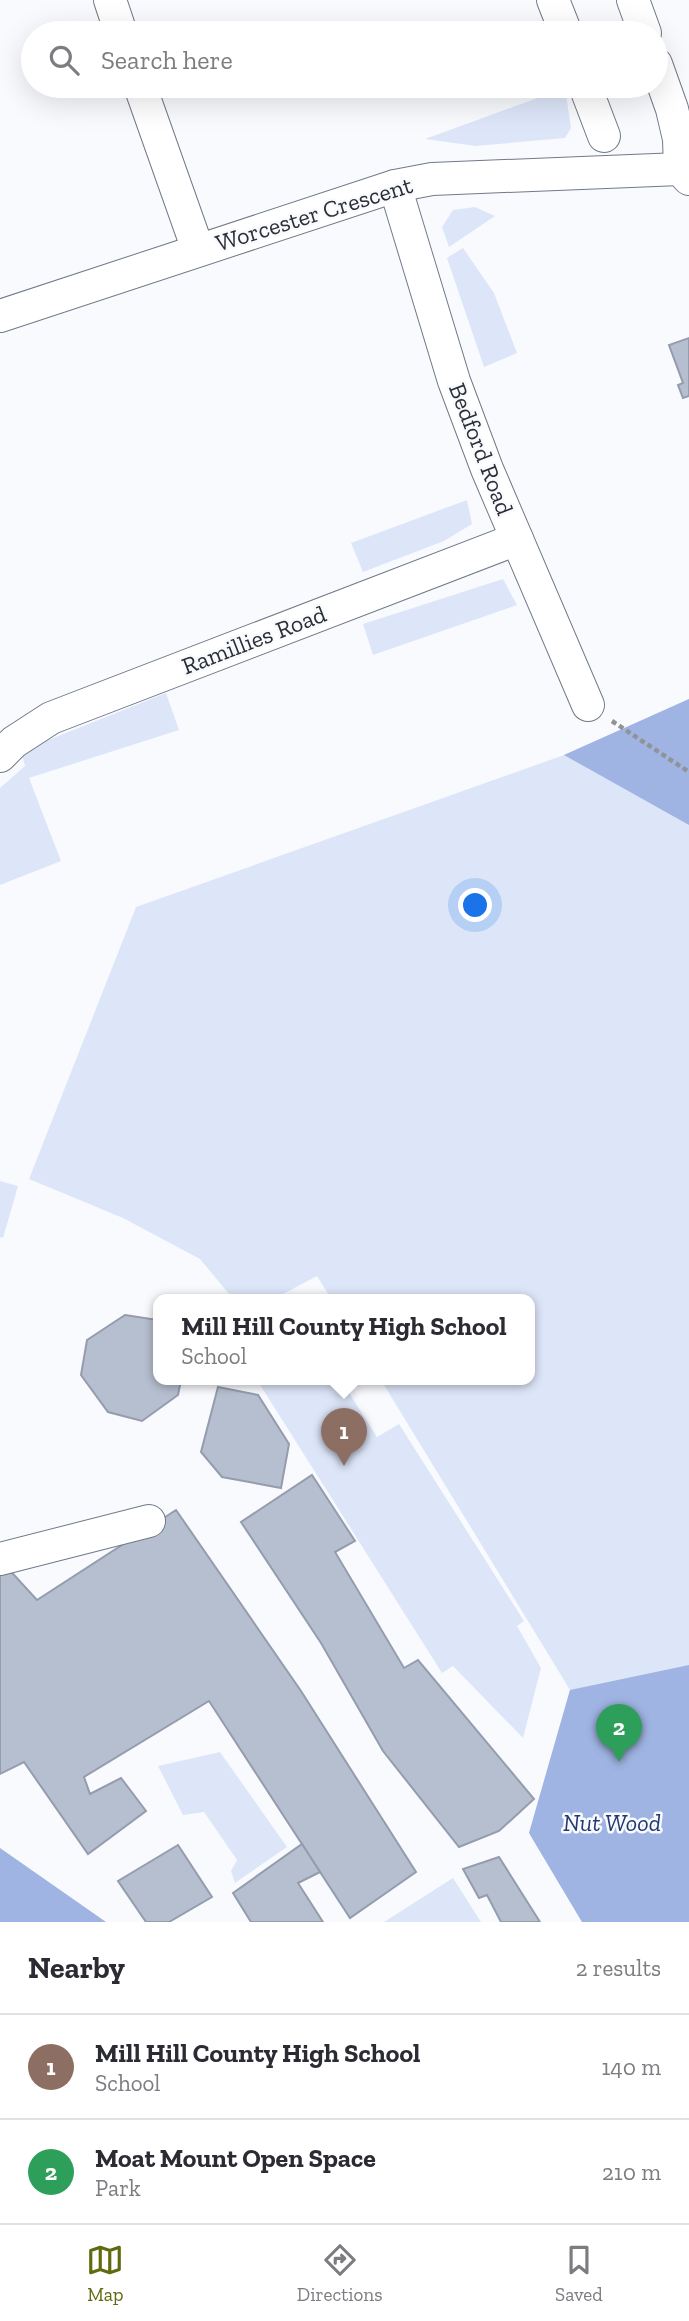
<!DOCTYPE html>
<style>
:root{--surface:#fff;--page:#f7f7f7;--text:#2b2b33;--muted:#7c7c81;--line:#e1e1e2;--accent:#626a0f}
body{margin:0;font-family:"Zilla Slab",serif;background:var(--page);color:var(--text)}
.you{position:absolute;left:476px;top:906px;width:24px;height:24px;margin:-18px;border:5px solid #fff;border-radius:50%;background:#1a73e8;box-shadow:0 0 0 10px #1a73e833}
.badge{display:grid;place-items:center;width:46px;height:46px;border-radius:50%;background:var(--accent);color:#fff;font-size:23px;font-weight:700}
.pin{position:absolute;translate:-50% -58px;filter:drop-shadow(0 2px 4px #0008)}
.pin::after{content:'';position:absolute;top:37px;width:24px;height:21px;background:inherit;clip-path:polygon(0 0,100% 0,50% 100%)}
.popup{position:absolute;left:153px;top:1294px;width:382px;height:91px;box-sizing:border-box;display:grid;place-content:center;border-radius:14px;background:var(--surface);filter:drop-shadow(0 2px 5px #0005);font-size:23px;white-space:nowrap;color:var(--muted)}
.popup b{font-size:26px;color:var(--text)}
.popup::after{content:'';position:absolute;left:50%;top:100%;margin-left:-14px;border:14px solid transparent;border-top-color:var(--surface)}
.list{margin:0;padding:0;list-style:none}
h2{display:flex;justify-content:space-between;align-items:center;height:91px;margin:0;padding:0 28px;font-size:30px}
h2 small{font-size:23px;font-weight:400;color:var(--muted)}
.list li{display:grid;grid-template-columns:46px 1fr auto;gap:21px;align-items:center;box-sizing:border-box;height:105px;padding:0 28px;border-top:2px solid var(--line)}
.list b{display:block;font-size:26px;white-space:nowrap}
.list p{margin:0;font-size:23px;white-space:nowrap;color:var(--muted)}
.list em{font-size:23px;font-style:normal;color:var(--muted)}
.icon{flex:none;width:38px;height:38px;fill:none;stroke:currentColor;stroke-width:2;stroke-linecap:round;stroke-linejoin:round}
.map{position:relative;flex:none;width:689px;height:1922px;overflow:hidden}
.search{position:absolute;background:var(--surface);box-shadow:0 7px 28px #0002;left:21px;right:21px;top:21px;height:77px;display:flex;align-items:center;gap:18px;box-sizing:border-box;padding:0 24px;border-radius:38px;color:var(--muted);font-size:26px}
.sheet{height:301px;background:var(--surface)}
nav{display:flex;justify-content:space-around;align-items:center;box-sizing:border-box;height:98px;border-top:2px solid var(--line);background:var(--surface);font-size:19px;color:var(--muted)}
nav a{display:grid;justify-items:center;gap:4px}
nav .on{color:var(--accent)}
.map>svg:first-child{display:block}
.green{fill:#dde6f9}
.forest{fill:#9fb4e2}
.building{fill:#b6bfd0;stroke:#949cad;stroke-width:2}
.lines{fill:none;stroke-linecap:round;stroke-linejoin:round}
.minor-casing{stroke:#717989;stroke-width:34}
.path{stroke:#909398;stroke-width:4.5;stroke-dasharray:5 3.5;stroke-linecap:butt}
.minor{stroke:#fff;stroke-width:32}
.labels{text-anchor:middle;stroke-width:5;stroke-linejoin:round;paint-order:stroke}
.street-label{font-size:24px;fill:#2b2f35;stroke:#f8fafe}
.park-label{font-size:24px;font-style:italic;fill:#233971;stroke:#f8fafe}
</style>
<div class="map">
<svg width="689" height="1922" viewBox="0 0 689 1922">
<rect width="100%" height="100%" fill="#f8fafe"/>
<g class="green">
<polygon points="565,88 571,128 565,138 476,146 425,139"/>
<polygon points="475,207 495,216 449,247 442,227 453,210"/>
<polygon points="463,248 494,293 517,353 484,367 447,258"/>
<polygon points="467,500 472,524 444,541 363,572 351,543"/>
<polygon points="503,579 517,605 373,655 363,624"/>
<polygon points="166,693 179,730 29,778 61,861 0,885 0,788 25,766 21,751"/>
<polygon points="689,699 689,1922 582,1922 529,1833 570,1690 381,1380 530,1380 530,1300 332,1300 317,1276 272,1300 234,1300 200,1259 123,1218 29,1179 136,907 564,755"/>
<polygon points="0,1181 18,1186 3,1238 0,1237"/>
<polygon points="257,1380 341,1380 377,1437 399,1424 524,1621 517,1626 541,1668 523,1738 453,1666 442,1673"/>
<polygon points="220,1752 287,1847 235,1883 231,1871 237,1860 204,1812 183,1815 158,1766"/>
<polygon points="453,1878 481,1922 384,1922"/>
</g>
<g class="forest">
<polygon points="689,699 689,825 564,755"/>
<polygon points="689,1665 689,1922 582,1922 529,1833 570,1690"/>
<polygon points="0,1848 106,1922 0,1922"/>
</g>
<g class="building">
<polygon points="689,338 689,396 683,398 678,385 683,383 669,345"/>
<polygon points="125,1315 158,1320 159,1380 181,1380 178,1395 142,1421 108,1412 81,1375 87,1340"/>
<polygon points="218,1387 258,1395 289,1444 281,1488 222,1477 201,1452"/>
<polygon points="312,1475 355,1541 335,1552 404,1668 418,1660 534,1799 499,1831 459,1847 383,1751 321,1643 241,1522"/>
<polygon points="176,1510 301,1691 416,1872 350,1918 209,1701 84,1777 90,1794 121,1778 146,1811 88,1854 24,1762 0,1774 0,1569 5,1565 37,1600"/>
<polygon points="302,1844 320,1872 298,1883 323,1922 251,1922 233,1893"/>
<polygon points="178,1845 212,1897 169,1922 146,1922 118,1881"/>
<polygon points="499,1857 540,1922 501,1922 487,1895 479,1898 463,1869"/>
</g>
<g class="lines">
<g class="minor-casing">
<g id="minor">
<polyline points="110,0 121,33"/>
<polyline points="553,0 566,33"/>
<polyline points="633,0 645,33"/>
<polyline points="656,64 672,109 679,139 680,169 689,179"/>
<polyline points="140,86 198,250"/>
<polyline points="585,86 604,136"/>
<polyline points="395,186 454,381 487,469 588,705"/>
<polyline points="0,316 395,186 432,179 680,169"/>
<polyline points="0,756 14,742 51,718 517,539"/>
<polyline points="0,1559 149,1521"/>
</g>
</g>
<polyline class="path" points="612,721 689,772"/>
<use href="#minor" class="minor"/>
</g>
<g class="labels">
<g class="street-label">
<text transform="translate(314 214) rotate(-17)" y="8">Worcester Crescent</text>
<text transform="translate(481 449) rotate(69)" y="8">Bedford Road</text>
<text transform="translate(254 640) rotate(-21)" y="8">Ramillies Road</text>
</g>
<g class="park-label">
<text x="612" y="1831">Nut Wood</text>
</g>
</g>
</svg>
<div class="you"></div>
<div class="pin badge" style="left:344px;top:1466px;background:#8d6e63">1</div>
<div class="popup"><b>Mill Hill County High School</b>School</div>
<div class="pin badge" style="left:619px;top:1762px;background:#2e9e5b">2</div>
<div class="search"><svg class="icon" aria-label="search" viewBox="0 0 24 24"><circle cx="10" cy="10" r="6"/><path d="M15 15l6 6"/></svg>Search here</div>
</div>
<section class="sheet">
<h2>Nearby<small>2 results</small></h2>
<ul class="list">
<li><span class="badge" style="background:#8d6e63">1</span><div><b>Mill Hill County High School</b><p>School</p></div><em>140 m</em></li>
<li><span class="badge" style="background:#2e9e5b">2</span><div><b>Moat Mount Open Space</b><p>Park</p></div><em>210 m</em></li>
</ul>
</section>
<nav>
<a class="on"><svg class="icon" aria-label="map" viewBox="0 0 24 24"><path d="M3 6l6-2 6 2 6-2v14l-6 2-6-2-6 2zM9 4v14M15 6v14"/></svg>Map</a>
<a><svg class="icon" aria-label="directions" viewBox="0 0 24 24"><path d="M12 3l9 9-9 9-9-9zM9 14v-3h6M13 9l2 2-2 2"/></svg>Directions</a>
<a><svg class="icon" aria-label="saved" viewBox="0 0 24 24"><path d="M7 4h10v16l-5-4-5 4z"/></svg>Saved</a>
</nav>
